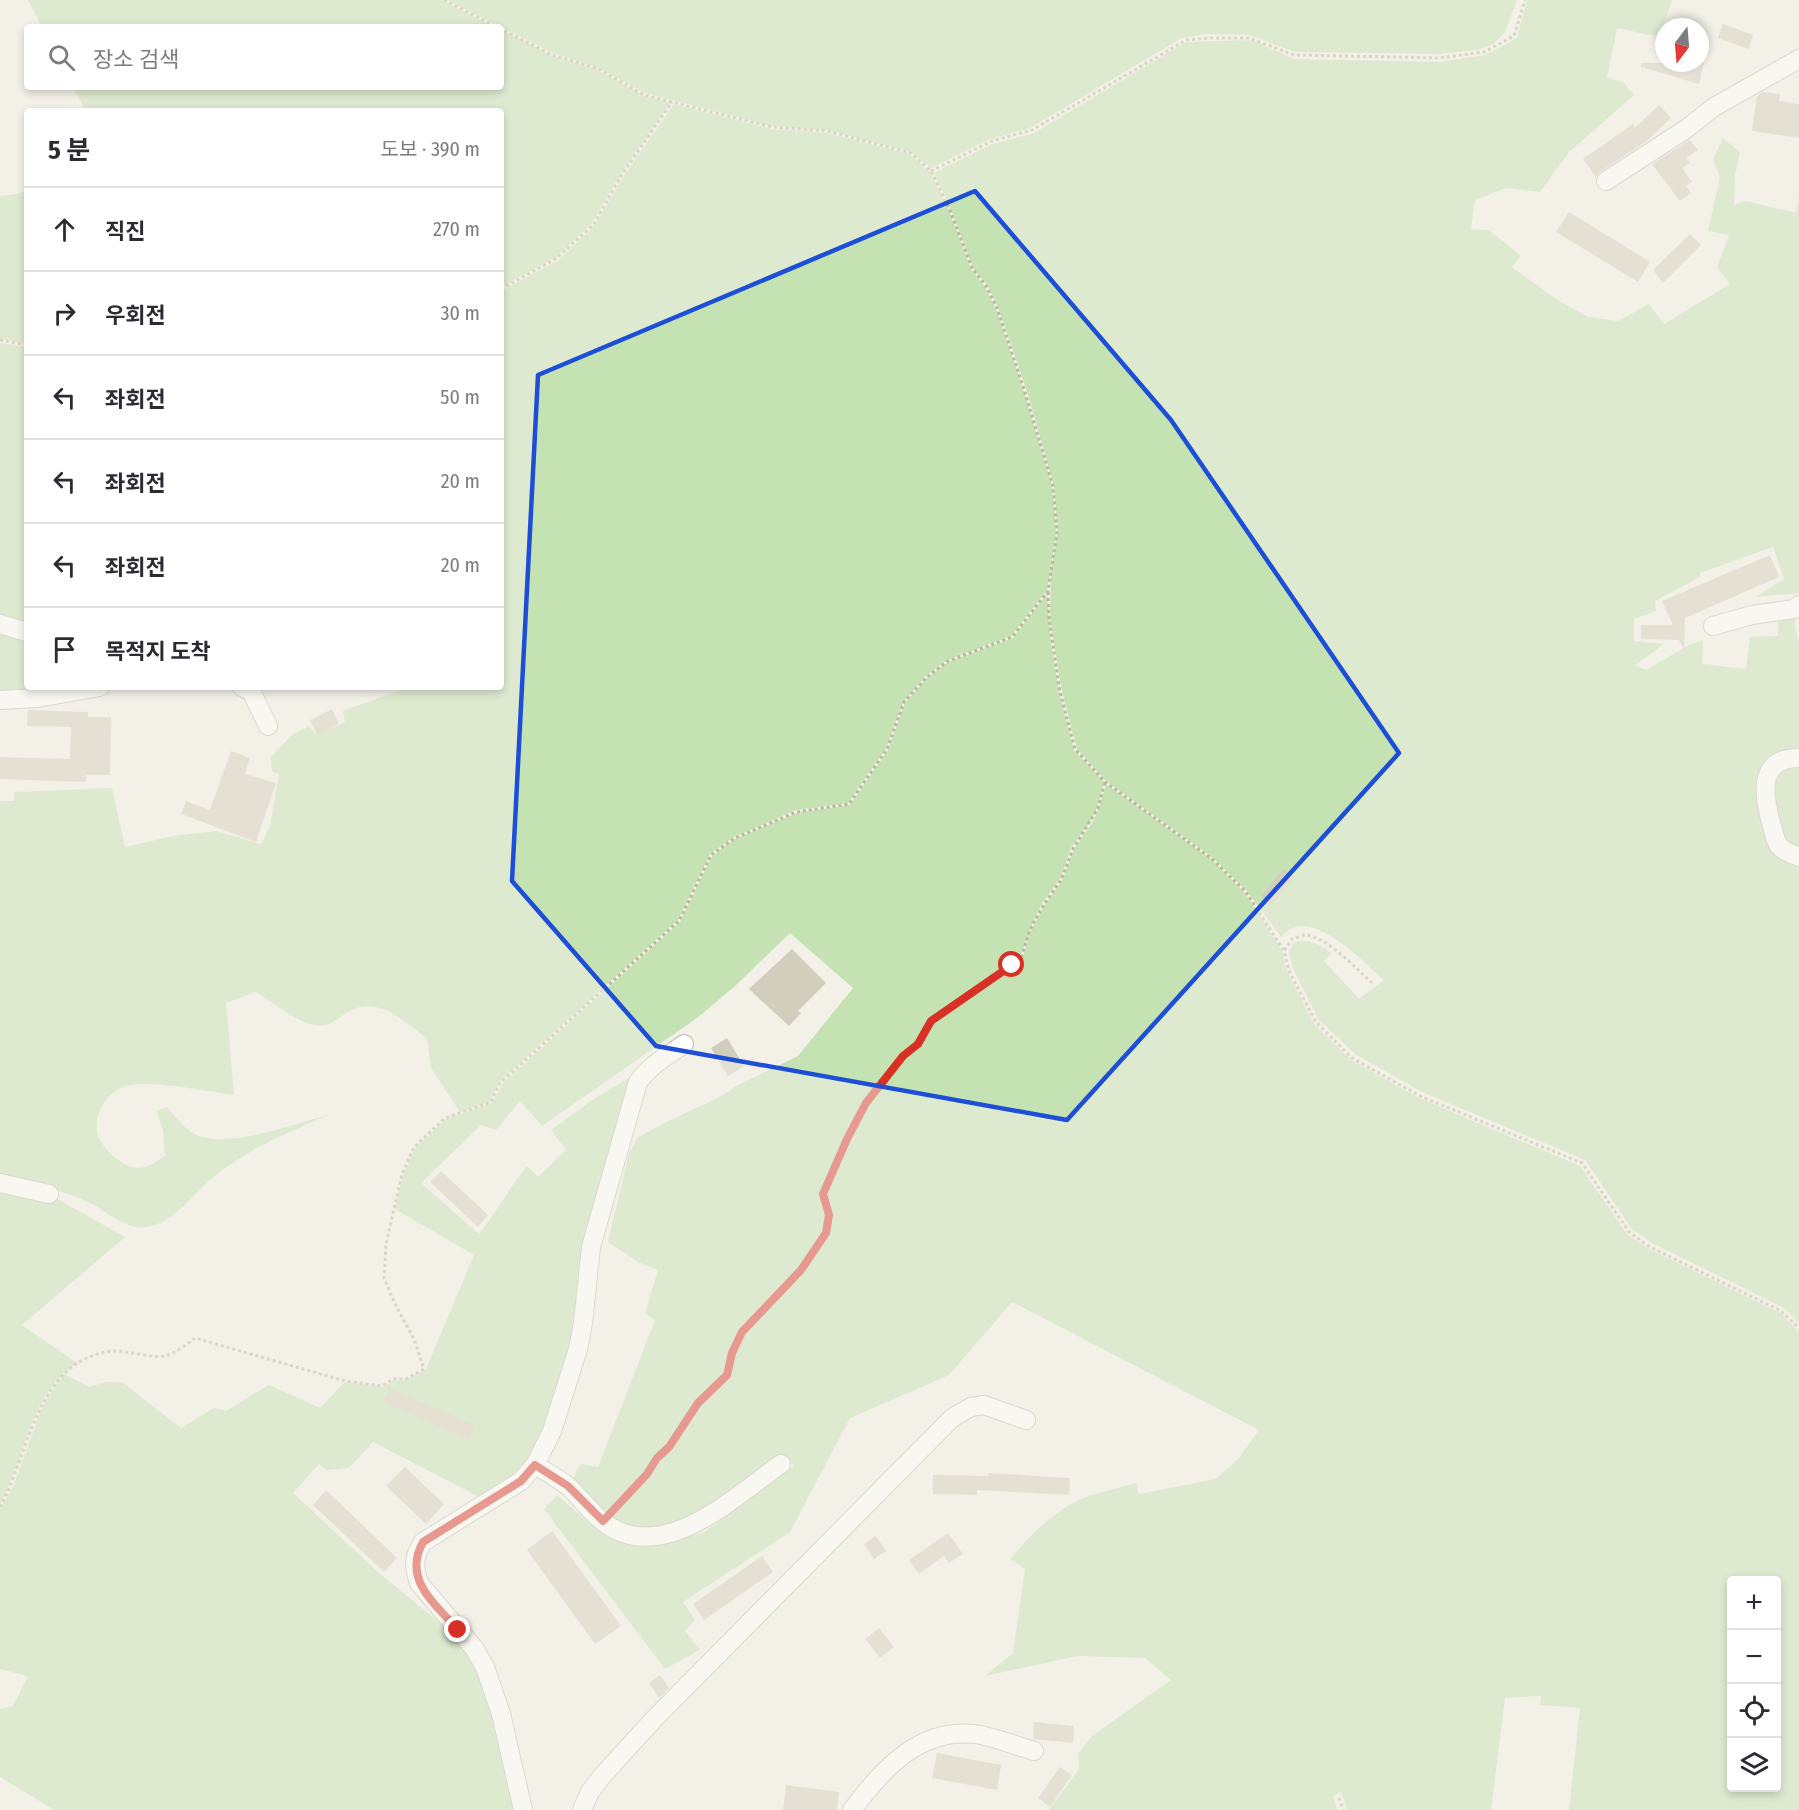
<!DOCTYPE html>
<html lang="ko">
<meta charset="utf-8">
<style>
:root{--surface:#fff;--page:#f7f7f7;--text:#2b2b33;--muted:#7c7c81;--line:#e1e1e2}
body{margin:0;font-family:"Fira Sans Condensed","Noto Sans KR",sans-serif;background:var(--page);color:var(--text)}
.controls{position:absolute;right:18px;bottom:18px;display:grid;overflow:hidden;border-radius:6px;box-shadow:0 3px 9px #0003}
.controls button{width:54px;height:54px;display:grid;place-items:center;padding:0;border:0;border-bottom:2px solid var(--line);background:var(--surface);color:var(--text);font:30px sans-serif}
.compass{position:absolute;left:1655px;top:18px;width:54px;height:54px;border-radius:50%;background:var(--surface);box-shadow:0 3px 9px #0003;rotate:196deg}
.stop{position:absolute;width:18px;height:18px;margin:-14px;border:4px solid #d93025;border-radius:50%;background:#fff}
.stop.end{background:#d93025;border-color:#fff;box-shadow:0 2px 6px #0008}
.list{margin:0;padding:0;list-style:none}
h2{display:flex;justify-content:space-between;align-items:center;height:78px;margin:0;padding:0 24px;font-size:26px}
h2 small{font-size:20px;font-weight:400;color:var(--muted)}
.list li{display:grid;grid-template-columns:39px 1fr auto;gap:18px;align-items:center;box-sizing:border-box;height:84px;padding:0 24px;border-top:2px solid var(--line)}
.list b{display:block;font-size:22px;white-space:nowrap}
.list em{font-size:20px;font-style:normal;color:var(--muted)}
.icon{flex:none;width:33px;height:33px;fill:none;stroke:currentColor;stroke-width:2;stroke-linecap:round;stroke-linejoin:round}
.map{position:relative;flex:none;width:1799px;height:1810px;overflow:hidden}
.search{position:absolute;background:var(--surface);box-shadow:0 3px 9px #0003;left:24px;top:24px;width:480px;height:66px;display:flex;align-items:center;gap:15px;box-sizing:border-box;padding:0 21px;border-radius:6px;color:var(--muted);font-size:22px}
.panel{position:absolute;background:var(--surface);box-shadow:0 3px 9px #0003;left:24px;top:108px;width:480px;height:582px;border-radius:6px}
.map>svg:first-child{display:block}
.green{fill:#c5e2b3;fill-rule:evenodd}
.building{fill:#d2cebd}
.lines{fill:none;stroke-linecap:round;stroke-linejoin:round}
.minor-casing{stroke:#bfbcad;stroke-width:20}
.path{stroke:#bdb79d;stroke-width:3;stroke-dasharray:3 3;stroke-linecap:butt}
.minor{stroke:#fff;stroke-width:18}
.route{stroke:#d93025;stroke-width:8}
.marked{fill:none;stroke:#1d4ed8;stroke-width:4.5;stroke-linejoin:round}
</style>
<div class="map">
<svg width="1799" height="1810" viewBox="0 0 1799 1810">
<rect width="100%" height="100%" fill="#f2f0e7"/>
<g class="green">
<polygon points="28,0 441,0 494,27 42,27"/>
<polygon points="447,0 1517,0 1505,32 1494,44 1477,50 1440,54 1295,52 1249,35 1208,34 1182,38 1030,128 990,139 931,168 911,152 827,130 772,126 645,93 599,68 551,52"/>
<path d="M1527,0H1672L1659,37L1617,28L1607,77L1623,82L1634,95L1569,152L1540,192L1506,188L1475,200L1471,229L1489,230L1521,256L1512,267L1557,300L1588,317L1618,321L1649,304L1664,324L1730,284L1717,267L1729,235L1708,231L1720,177L1713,159L1723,138L1740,152L1735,176L1734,205L1746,201L1796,213L1799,196V593L1755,597L1784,579L1773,547L1700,573V577L1655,601L1656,611L1634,619V641L1664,644L1635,665L1646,670L1689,645L1703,640L1702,664L1746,669L1750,637L1778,636V619L1795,617V626L1799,644V753H1790L1760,801L1799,863V1323L1784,1308L1652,1243L1632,1229L1585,1160L1422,1092L1355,1054L1319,1020L1293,969L1289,952L1294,942C1311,938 1318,944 1332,953L1324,961L1359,999L1384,980C1365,964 1321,916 1292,928C1288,930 1284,934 1281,937L1247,891L1212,857L1106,781L1077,749L1062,692L1050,618L1051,571L1058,533L1054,486L1026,388L998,307L987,285L973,268L950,207L934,173L992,144L1034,133L1186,42L1252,40L1294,59L1439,62L1485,55L1517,38Z"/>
<polygon points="501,30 550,55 598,70 644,96 670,103 620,175 592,223 556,257 501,287 501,111 86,111 73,87 501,87"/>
<path d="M674,104L772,129L826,133L910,154L930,172L948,208L971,269L985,287L996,309L1023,389L1052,486L1056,533L1047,590L1011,636L947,660L926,676L903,702L886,748L848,803L796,810L734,837L710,854L678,920L499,1082L490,1101L460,1112L431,1068L427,1039C407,1023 381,998 354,1009C343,1013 334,1024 322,1026C303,1027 272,1002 256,992L226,1003L234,1095C210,1092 143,1078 123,1087C106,1094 95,1112 97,1131C99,1146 121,1166 136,1168C146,1169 157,1161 165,1156L163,1130L156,1111L167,1107C177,1118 187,1133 202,1137C236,1146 293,1124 328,1115C288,1133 247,1149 212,1178C191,1196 168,1231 137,1227C118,1224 105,1210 88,1202C62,1189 29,1185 0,1177V801H14V792L112,788L125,847L173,836L216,831L261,844L270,826L279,774L272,771L271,757L292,735L309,726L316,735L345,722L343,711L401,690L400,687H501V291L559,260L595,225L623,177Z"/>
<polygon points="27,191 27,344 0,339 0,196 16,194"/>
<polygon points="0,343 27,347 27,626 0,618"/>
<path d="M1047,594L1051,643L1059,693L1074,750L1104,782L1097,808L1090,822L1071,848L1060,879L1043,902L1033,922L1021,955L987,982L930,1021L917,1044L902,1055L865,1102L822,1193L827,1216L825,1233L800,1270L741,1331L731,1353L726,1374L696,1402L668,1446L656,1457L646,1473L604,1515L571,1483L581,1464L598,1467L655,1320L645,1313L658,1270L638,1262L608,1242L629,1153L637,1138L668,1121L718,1098L738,1085L798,1056L853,988L790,933L735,986L697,1018L542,1126L520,1101L496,1130L481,1125L421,1183L479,1234C497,1212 509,1188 527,1166L538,1177L566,1150L551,1130L594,1099L644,1069L580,1323L533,1464L485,1500L373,1442L349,1468L326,1470L319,1464L293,1493L379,1573L472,1649L483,1668L521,1810H54L0,1777V1709L13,1706L28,1676L0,1669V1509L13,1487L42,1407L64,1374L89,1387L106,1382H122L181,1428L214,1408L226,1411L269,1385L320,1408L345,1382L383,1387L393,1381L406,1380L426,1369L474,1255L395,1209L403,1175L415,1148L446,1119L492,1103L503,1083L680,922L712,856L735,839L797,813L850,805L888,750L905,703L927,678L948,662L1013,638Z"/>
<polygon points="0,628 27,636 27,687 80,687 0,695"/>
<polygon points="1799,763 1799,851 1784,843 1771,799 1776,772"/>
<path d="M1106,784L1211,859L1245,893L1282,951L1287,971L1314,1024L1351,1060L1419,1098L1580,1166L1627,1234L1649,1249L1780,1313L1799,1332V1810H1569L1580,1708L1540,1705L1541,1696L1505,1698L1491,1810H1347L1341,1792L1333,1796L1337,1810H1049L1079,1769L1078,1754L1092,1736L1171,1680L1145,1658L1077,1656L985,1676L1013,1653L1025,1569L1010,1559C1031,1535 1055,1509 1086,1497C1102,1491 1120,1488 1136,1483L1139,1494L1216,1479L1239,1458L1259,1430L1012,1302L949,1375L850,1418L790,1532L683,1602L695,1620L685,1631L700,1650L665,1669L544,1509L557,1495L596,1529L616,1540L642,1546L669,1542L704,1532L794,1466L785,1455L693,1519L643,1533L608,1519L625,1498L648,1475L658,1459L670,1448L698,1404L728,1375L734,1354L743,1332L802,1271L827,1234L830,1215L824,1194L848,1140L867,1104L904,1057L920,1045L932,1022L989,984L1023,957L1029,935L1035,923L1046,903L1062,881L1074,849L1092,823L1099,808ZM1732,1580H1776V1788H1732Z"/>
<path d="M0,1187L56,1198L125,1237L22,1325L77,1363C29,1394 26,1458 0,1504Z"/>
</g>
<g class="building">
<polygon points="1723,24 1753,35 1749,49 1718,38"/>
<polygon points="1641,63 1704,63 1699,84 1641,67"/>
<polygon points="1763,92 1780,94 1779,101 1799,104 1799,138 1752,131 1757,96"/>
<polygon points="1659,105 1671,118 1647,141 1600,172 1596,177 1583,159 1633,124 1635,128"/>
<polygon points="1690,140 1698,150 1686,158 1690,163 1682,168 1692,182 1686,186 1691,193 1680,201 1652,164"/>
<polygon points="1569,212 1650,262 1638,282 1556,232"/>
<polygon points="1690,234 1701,245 1663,283 1653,270"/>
<polygon points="1770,555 1779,577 1685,618 1684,650 1679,640 1641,639 1641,625 1673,625 1662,601"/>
<polygon points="332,709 339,724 317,735 310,720"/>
<polygon points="28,710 88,712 88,717 111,717 110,775 86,775 86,782 0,779 0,757 70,759 71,727 27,726"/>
<polygon points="231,751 250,758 245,774 276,783 256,842 181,814 186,801 210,810"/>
<polygon points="1283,869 1294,878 1272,905 1261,896"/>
<polygon points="792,949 826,983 798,1011 801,1013 789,1026 749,989"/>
<polygon points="727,1038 744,1066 728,1076 711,1048"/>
<polygon points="441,1171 488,1215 478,1227 430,1182"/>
<polygon points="389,1388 475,1425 469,1440 383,1402"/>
<polygon points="405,1467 444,1504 426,1524 386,1486"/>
<polygon points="989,1473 1070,1478 1069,1495 977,1490 977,1495 933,1494 933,1475 988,1476"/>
<polygon points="326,1490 397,1558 384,1572 313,1505"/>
<polygon points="552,1531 621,1626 595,1644 527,1550"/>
<polygon points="948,1533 963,1554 949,1563 944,1556 919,1574 909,1560"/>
<polygon points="876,1536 886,1551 874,1559 864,1544"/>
<polygon points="762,1556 773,1572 704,1620 693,1604"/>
<polygon points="879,1628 894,1647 880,1658 865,1639"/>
<polygon points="660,1675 669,1688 659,1698 649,1683"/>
<polygon points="1034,1722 1074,1726 1073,1743 1033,1739"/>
<polygon points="937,1753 1001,1765 997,1790 932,1778"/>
<polygon points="1060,1767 1072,1775 1050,1807 1038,1798"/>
<polygon points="786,1785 839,1792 837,1810 783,1810"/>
</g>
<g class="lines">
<g class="minor-casing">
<g id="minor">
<polyline points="1606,181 1686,129 1714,107 1799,59"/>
<polyline points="0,624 27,632"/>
<polyline points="1713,626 1752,615 1794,609 1799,605"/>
<polyline points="242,687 251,691 268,726"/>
<polyline points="0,700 37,698 100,687"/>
<path d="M1799,758C1759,758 1763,791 1770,819C1773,828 1774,838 1779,846C1784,852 1792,854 1799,857"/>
<polyline points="0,1183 49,1194"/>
<path d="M535,1465C546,1472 560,1479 570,1488C581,1499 591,1512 602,1521C660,1568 733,1498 781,1464"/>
<path d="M523,1810L501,1714L485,1667L474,1648L419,1583L416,1573L415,1563L417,1553L423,1542L521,1481L535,1465L552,1431L578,1349L583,1323L591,1247L638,1082C650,1065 667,1056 684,1044"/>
<polyline points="582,1810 590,1792 602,1776 655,1718 952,1418 971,1407 984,1405 1026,1420"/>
<path d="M852,1810C883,1768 922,1725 981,1735C999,1739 1017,1746 1034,1751"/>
</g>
</g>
<g class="path">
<polyline points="444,0 497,27"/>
<polyline points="931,171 992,141 1032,130 1186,40 1209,38 1249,38 1294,55 1439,58 1484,52 1514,36 1525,0"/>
<polyline points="501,289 557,258 594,224 621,176 672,102"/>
<polyline points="0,340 27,345"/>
<polyline points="1048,592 1049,618 1060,692 1075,749 1105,782 1211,858 1246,892 1284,951"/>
<path d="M1372,983C1357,969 1327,937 1306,935C1302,935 1296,938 1292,939L1284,951L1289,971L1316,1022L1352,1058L1420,1096L1582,1163L1629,1232L1650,1247L1781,1311L1799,1328"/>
<path d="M0,1507C30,1453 36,1359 113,1351C127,1350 156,1360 168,1355C177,1352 187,1344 195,1338L345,1381L382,1386L393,1379H406L424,1369L414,1339L396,1306L384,1278L386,1244L402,1174L414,1147L445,1118L491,1102L499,1084L679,921L711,855L735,838L796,812L849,804L887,749L904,702L927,677L948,661L1012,637L1048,591L1057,533L1053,486L1024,389L997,308L986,286L972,268L949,208L931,171L911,153L827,131L772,127L644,95L599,69L550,54L501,29"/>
<polyline points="615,1508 647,1474 657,1458 669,1447 697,1403 727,1375 732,1353 742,1332 801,1271 826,1234 829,1215 823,1194 847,1139 866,1103 903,1056 918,1044 931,1021 988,983 1022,956 1028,935 1034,922 1045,903 1061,880 1073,849 1098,808 1105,782"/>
<polyline points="1339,1798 1343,1810"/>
</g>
<use href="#minor" class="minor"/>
</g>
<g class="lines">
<path class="route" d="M458,1630C435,1603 402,1580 423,1542L521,1481L535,1465L568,1486L603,1521L647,1474L657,1458L669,1447L698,1403L727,1375L732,1353L742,1332L801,1270L826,1233L829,1215L823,1194L847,1139L866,1103L903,1056L918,1044L931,1021L1012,965"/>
</g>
<path d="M0 0H1799V1810H0ZM975,191L1171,420L1399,753L1067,1120L656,1046L512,881L538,375Z" fill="#f2f0e7" fill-opacity=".55" fill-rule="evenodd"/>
<path class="marked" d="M975,191L1171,420L1399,753L1067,1120L656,1046L512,881L538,375Z"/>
</svg>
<div class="controls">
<button>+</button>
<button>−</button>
<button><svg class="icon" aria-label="locate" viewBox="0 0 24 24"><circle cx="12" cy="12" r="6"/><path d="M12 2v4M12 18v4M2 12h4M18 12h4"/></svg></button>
<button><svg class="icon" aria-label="layers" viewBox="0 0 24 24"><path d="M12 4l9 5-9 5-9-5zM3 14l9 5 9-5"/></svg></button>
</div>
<svg class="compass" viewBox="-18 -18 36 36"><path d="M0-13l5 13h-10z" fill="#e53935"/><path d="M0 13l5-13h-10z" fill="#7c7c81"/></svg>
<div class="stop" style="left:1012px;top:965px"></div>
<div class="stop end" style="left:458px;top:1630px"></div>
<div class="search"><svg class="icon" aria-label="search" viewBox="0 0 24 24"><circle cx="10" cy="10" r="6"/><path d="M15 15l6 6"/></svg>장소 검색</div>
<section class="panel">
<h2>5 분<small>도보 · 390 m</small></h2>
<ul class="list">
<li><svg class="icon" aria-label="ahead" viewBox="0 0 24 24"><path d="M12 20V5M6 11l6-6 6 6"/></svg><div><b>직진</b></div><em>270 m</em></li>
<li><svg class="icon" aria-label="right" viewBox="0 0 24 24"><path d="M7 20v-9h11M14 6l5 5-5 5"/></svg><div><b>우회전</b></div><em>30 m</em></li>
<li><svg class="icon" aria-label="left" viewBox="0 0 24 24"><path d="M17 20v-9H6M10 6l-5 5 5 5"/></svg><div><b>좌회전</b></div><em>50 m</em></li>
<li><svg class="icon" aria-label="left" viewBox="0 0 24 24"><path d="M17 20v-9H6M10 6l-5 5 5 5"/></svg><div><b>좌회전</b></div><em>20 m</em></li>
<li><svg class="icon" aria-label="left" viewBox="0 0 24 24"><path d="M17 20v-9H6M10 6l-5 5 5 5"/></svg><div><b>좌회전</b></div><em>20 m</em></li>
<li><svg class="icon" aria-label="arrive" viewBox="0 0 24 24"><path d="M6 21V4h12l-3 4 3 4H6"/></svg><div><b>목적지 도착</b></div></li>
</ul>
</section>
</div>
